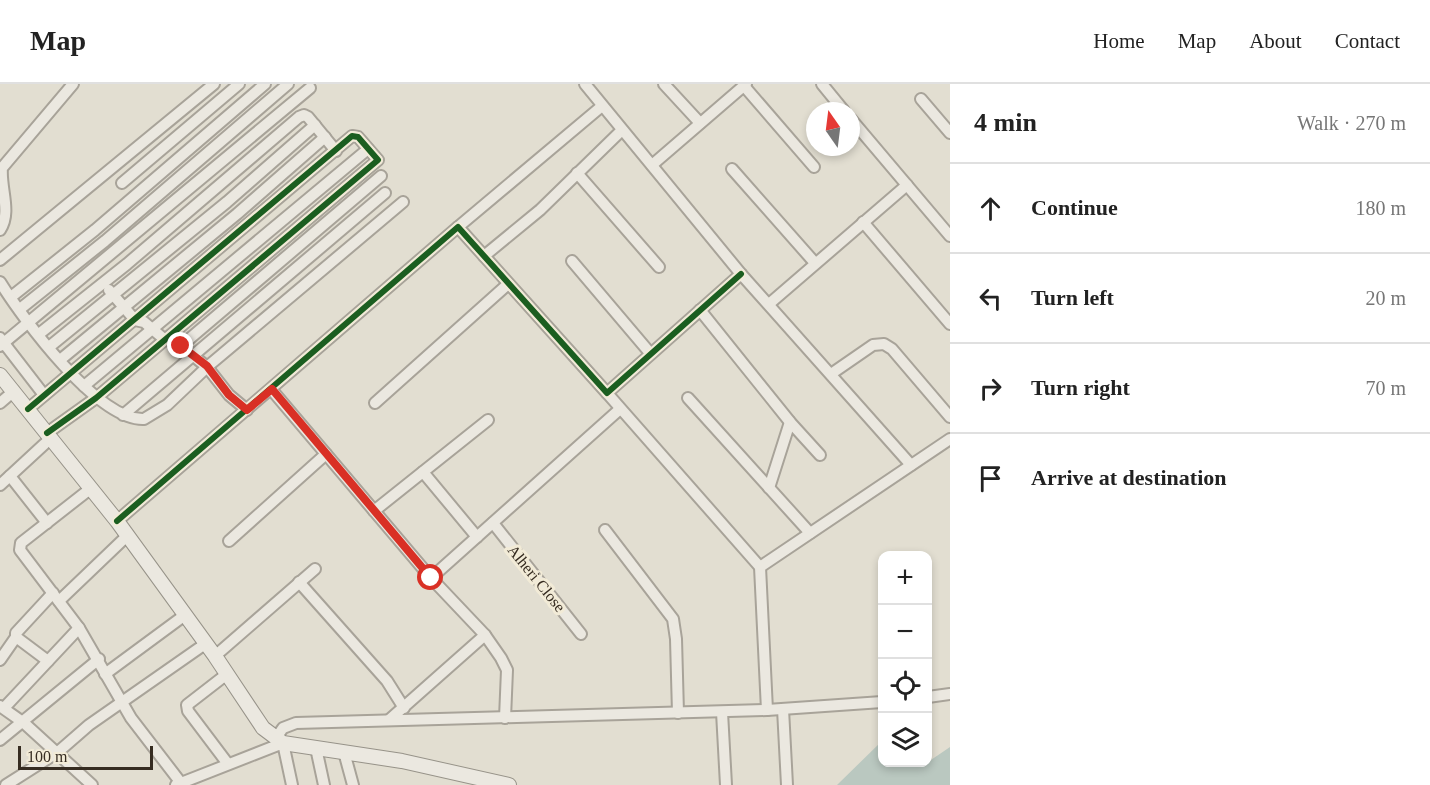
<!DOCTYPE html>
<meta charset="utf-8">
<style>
:root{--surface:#fff;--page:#f2f2f2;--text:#222;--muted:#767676;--line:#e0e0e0}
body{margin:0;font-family:"Times New Roman",serif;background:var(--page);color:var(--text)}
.controls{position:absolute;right:18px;bottom:18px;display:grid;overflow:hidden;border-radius:12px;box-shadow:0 3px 9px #0003}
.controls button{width:54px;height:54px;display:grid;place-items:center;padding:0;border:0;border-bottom:2px solid var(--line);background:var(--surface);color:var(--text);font:30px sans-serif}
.compass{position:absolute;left:806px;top:18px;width:54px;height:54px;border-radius:50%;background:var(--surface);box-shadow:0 3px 9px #0003;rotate:346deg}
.scale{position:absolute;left:18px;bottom:15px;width:135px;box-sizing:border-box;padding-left:6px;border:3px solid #362c21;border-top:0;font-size:16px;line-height:21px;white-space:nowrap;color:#362c21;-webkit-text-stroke:4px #f2ebd7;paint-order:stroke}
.stop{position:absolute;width:18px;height:18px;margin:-14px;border:4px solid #d93025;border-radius:50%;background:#fff}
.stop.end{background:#d93025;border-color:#fff;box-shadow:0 2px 6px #0008}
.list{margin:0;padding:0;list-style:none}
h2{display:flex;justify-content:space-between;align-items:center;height:78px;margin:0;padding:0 24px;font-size:26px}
h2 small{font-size:20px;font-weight:400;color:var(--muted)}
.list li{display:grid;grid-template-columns:39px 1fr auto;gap:18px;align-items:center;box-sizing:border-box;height:90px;padding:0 24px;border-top:2px solid var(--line)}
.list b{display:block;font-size:22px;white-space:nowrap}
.list em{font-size:20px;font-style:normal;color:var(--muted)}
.icon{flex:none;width:33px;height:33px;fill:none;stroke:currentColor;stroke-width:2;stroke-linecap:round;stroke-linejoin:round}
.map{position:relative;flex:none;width:950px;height:701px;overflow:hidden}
header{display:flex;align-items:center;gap:36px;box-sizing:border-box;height:84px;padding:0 30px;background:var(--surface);border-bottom:2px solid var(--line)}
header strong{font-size:28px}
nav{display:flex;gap:33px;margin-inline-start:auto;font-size:21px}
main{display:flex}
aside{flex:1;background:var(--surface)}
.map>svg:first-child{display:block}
.water{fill:#bac8c0}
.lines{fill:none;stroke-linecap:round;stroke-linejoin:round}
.street-casing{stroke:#a8a399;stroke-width:14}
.secondary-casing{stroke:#979389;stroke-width:16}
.street{stroke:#ebe8e0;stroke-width:10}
.secondary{stroke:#ebe8e0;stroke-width:14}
.cycleway-casing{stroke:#f2ebd7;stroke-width:10}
.cycleway{stroke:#1b5e20;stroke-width:6}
.route{stroke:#d93025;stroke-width:8}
.labels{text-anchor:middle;stroke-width:6;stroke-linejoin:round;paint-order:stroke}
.street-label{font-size:16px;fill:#362c21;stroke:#f2ebd7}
</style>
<header>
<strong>Map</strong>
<nav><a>Home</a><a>Map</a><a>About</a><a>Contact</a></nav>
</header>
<main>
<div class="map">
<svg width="950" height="701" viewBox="0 0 950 701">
<rect width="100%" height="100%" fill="#e2ded1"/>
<polygon class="water" points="882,657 882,678 928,678 950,663 950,701 837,701"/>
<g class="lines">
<g class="street-casing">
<g id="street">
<polyline points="585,0 741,190 911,381"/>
<polyline points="664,0 700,39"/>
<polyline points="822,0 844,27"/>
<polyline points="744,2 814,83"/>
<polyline points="921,15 950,49"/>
<polyline points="851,35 950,152"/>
<polyline points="652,81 746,0"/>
<polyline points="732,85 815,179"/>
<polyline points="577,89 659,183"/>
<polyline points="122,99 239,0"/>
<polyline points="863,138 950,240"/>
<polyline points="458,143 602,22"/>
<path d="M0,146C12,128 0,104 2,84L73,0"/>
<polyline points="484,172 540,126 622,46"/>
<polyline points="0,176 214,0"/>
<polyline points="572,177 650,269"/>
<path d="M0,198C23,235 98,337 144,335L167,321L207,283L403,118"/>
<polyline points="109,206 135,236 144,238 164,255 174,256 207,283 229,311 247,326"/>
<polyline points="11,213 95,146 265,0"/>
<polyline points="769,220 907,101"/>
<polyline points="20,225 105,157 288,0"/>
<polyline points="700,226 790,338 820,371"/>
<polyline points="39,250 127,180 299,33 304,31 308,33 336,67"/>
<polyline points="0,254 44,311"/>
<polyline points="0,262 310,4"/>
<polyline points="181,262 381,92"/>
<polyline points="49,263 227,118 315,41"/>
<polyline points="60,276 237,130 325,53"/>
<polyline points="831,290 873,261 884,260 892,265 950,333"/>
<polyline points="84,302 368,65"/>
<polyline points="271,305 431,494 485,551 501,574 507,586 505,634"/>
<polyline points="607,309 760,483 767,626"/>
<polyline points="688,314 810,449"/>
<polyline points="0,319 14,307"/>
<polyline points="375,319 507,201"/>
<polyline points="28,325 352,52 358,53 378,76 96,314 47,349"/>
<polyline points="123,331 385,109"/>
<polyline points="423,388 477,453"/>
<polyline points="10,392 47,439"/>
<polyline points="0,401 51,354"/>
<polyline points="769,404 790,338"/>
<polyline points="90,405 21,459 20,466 79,544 131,634 181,699"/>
<polyline points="374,427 488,336"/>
<polyline points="117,437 458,143 607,309 741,190"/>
<polyline points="493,439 581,550"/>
<polyline points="605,446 673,535 676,555 678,629"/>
<polyline points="229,457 326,370"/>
<polyline points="760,483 950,355"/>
<polyline points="431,494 620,325"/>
<polyline points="299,498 387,597 404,624"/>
<polyline points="59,517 128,451"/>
<polyline points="215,572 315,485"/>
<polyline points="0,576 16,553"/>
<polyline points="48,577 16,553 16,549 53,509"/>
<polyline points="105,590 185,531"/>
<polyline points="227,590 187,621 188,627 228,680"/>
<polyline points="928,613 950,610"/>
<polyline points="0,622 24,639 92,701"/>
<polyline points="4,624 79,544"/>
<polyline points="783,625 787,701"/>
<polyline points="722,628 726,701"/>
<polyline points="389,636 485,551"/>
<polyline points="276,654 283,644 296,639 767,626 882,618"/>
<polyline points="0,656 99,575"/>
<polyline points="316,664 324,701"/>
<polyline points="344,668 353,701"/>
<polyline points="6,701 58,668 89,641 205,560"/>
<polyline points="176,701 283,659 292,701"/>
</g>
</g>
<g class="secondary-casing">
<polyline id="secondary" points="0,291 117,437 215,572 263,644 283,659 402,677 509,701"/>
</g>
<use href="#street" class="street"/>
<use href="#secondary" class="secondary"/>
<g class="cycleway-casing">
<g id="cycleway">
<polyline points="28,325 352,52 358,53 378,76 96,314 47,349"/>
<polyline points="117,437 458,143 607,309 741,190"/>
</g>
</g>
<use href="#cycleway" class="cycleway"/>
</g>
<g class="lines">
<polyline class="route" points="181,262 207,282 229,311 247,326 272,305 431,494"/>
</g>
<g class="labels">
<g class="street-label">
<text transform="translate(537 494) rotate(51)" y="6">Alheri Close</text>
</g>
</g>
</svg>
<div class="controls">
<button>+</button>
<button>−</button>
<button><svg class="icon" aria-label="locate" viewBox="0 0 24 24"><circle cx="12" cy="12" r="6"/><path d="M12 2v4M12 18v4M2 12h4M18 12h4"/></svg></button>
<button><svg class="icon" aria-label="layers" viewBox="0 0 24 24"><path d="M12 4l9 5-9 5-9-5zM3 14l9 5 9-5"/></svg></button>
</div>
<svg class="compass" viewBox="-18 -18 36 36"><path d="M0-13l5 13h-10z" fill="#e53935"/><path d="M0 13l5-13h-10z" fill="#767676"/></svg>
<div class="scale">100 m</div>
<div class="stop" style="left:431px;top:494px"></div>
<div class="stop end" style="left:181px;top:262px"></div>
</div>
<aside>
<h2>4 min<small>Walk · 270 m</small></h2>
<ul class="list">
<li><svg class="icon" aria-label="ahead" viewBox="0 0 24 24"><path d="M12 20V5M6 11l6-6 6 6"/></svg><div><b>Continue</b></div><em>180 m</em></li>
<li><svg class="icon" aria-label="left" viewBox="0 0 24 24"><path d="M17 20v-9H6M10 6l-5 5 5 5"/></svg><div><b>Turn left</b></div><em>20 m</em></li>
<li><svg class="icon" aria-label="right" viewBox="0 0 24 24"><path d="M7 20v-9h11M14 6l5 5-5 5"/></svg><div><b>Turn right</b></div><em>70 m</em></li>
<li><svg class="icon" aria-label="arrive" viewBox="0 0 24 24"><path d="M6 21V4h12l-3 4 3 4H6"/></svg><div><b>Arrive at destination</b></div></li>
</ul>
</aside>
</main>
